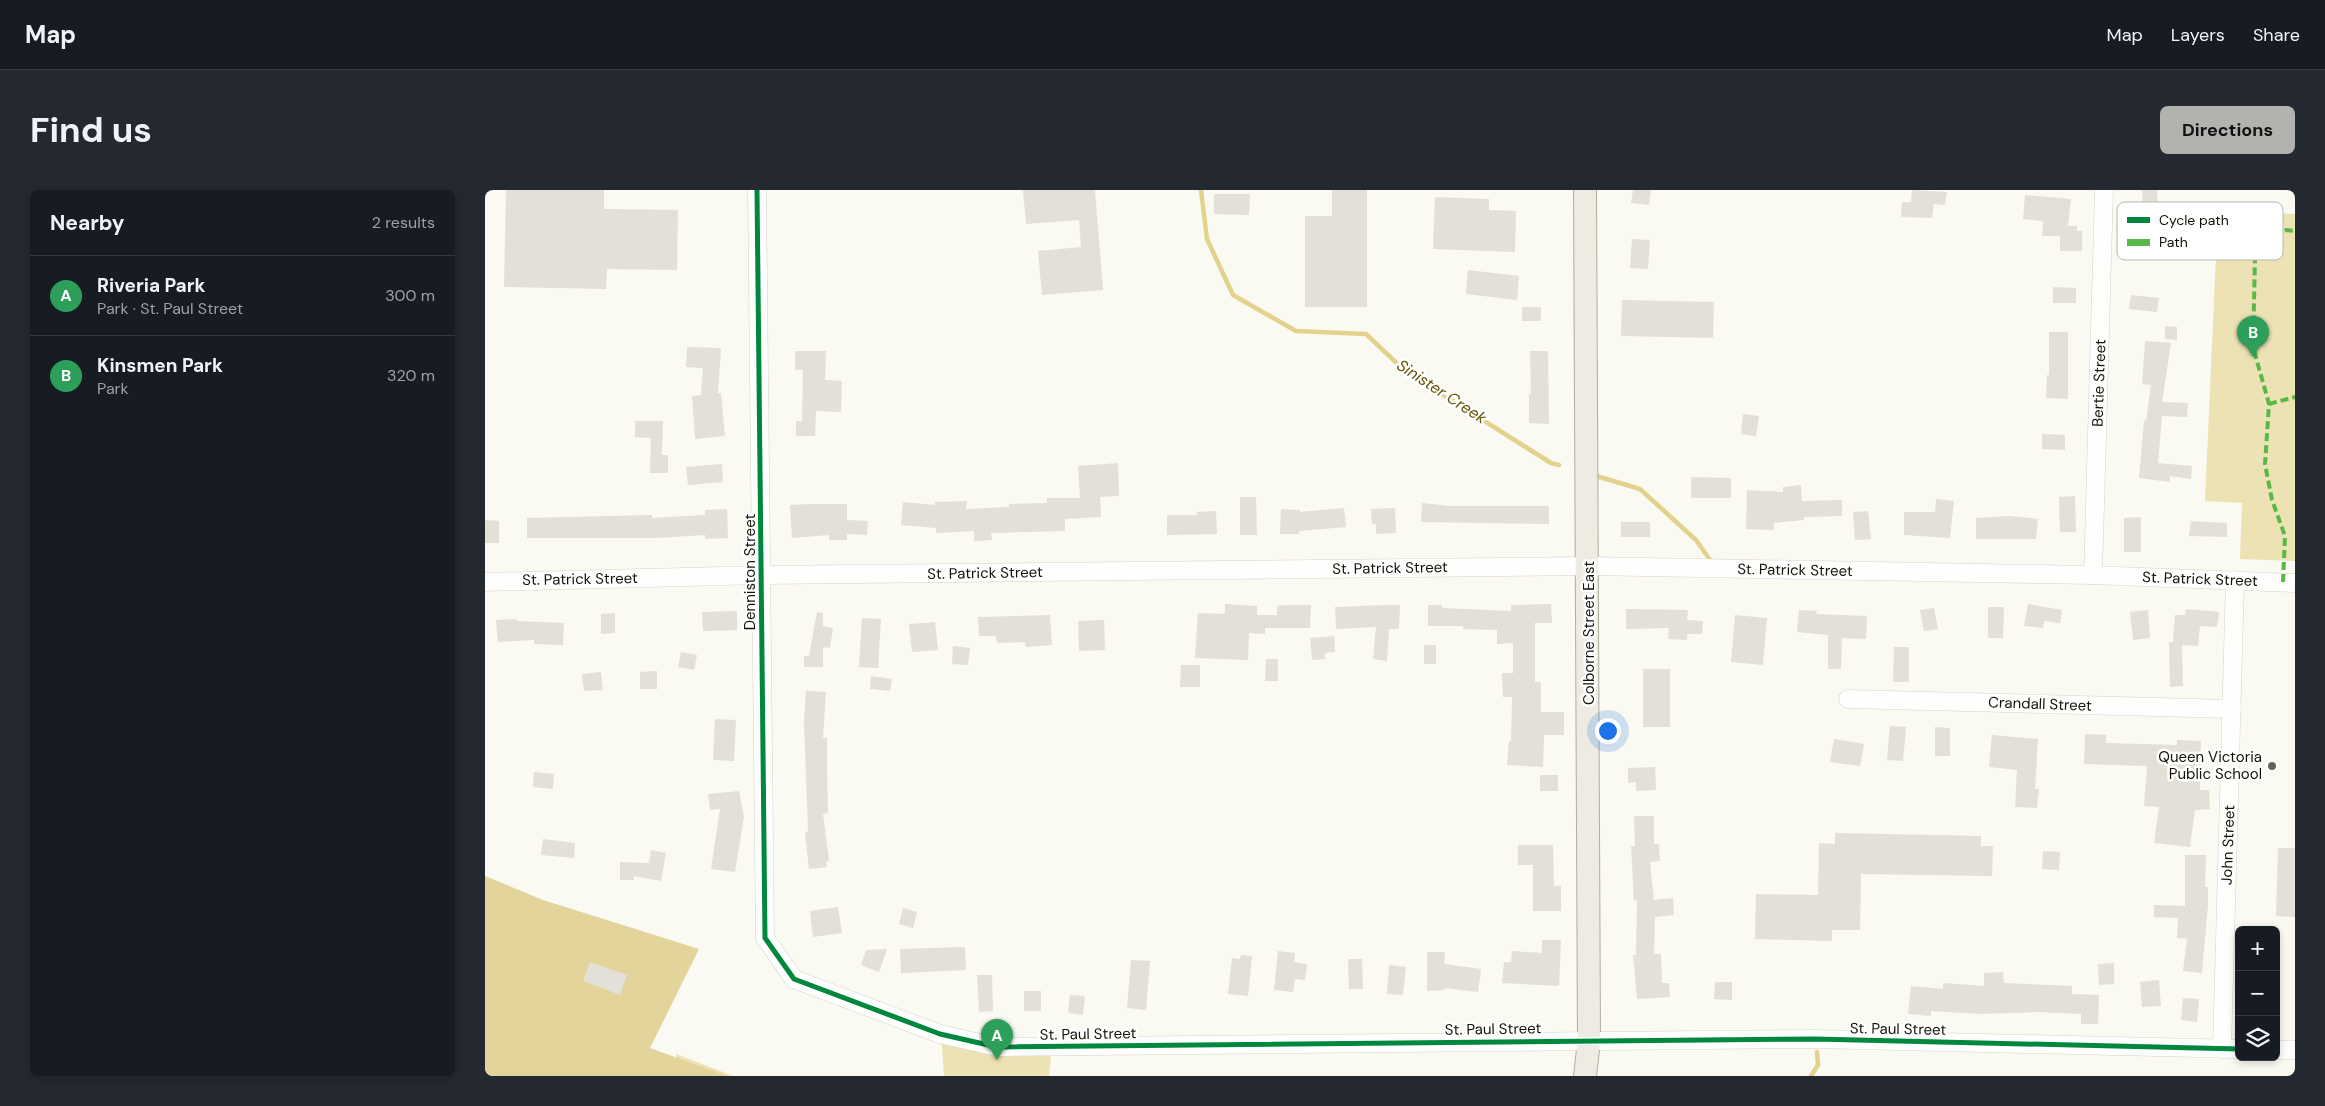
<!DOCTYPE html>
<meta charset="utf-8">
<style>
:root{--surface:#171b24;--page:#242831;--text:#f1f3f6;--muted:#9ea1a6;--line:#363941;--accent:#b2b2af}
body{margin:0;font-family:"DM Sans",sans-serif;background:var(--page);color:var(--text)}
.controls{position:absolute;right:15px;bottom:15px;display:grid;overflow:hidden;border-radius:8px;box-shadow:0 2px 8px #0003}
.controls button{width:45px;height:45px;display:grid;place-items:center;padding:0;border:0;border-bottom:1px solid var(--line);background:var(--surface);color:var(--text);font:25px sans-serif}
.you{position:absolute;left:1122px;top:540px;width:18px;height:18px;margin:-12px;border:4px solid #fff;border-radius:50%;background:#1a73e8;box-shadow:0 0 0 8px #1a73e833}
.badge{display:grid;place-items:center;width:32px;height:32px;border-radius:50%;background:var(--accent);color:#fff;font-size:16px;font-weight:700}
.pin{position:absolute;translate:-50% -41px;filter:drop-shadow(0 1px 2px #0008)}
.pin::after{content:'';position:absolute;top:26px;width:18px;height:15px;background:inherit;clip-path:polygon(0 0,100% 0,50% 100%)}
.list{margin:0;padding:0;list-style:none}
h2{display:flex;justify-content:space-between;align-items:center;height:65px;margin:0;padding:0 20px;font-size:21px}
h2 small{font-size:16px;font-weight:400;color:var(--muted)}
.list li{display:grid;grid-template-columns:32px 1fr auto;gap:15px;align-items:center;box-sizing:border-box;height:80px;padding:0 20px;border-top:1px solid var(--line)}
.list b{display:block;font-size:19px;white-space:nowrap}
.list p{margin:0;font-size:16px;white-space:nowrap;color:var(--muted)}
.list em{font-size:16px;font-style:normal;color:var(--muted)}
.icon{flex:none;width:28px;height:28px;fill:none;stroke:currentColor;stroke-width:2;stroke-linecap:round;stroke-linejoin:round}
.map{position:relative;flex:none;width:1810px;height:886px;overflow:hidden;border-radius:8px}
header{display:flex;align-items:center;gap:30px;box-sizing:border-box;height:70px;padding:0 25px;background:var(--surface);border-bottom:1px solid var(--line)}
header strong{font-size:24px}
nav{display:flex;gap:28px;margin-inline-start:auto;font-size:18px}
.intro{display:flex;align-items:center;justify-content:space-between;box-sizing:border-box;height:120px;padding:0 30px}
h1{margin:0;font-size:35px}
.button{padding:12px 22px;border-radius:8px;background:var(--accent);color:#111;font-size:18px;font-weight:700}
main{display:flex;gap:30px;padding:0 30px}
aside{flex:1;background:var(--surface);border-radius:8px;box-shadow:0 2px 8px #0003}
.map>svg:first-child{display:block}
.green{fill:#ede2b4}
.forest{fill:#e2d49b}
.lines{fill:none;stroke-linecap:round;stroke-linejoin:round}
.stream{stroke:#e3d28b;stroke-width:4.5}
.building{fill:#e2e0d7}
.minor-casing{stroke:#d5d3ca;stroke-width:19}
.major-casing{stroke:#b1ae9b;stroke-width:24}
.minor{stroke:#fefefd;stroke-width:18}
.major{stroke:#edebe2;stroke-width:22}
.quiet{stroke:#58b947;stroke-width:4;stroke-dasharray:8 4;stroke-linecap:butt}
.cycleway-casing{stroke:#fff;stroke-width:8}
.cycleway{stroke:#00873e;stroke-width:5}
.poi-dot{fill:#646359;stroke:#fff;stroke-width:2}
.labels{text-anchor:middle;stroke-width:5;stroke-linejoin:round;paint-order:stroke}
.street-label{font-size:15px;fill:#141207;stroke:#fff}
.poi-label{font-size:15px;fill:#141207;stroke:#fff;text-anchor:end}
.water-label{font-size:16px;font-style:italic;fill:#635402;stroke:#fff}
.key{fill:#fff;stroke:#b8b8b5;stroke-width:1}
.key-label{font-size:14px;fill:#141207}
</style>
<header>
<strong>Map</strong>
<nav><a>Map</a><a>Layers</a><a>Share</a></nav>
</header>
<div class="intro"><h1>Find us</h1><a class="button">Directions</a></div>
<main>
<aside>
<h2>Nearby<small>2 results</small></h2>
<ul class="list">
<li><span class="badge" style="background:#2e9e5b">A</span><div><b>Riveria Park</b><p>Park · St. Paul Street</p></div><em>300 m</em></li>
<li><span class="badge" style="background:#2e9e5b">B</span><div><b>Kinsmen Park</b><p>Park</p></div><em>320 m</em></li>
</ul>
</aside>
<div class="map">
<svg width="1810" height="886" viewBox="0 0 1810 886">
<rect width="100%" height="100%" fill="#faf9f2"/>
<g class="green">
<polygon points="1733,21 1810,24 1810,371 1755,369 1757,313 1720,311"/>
<polygon points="456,844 567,854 564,886 459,886"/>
<polygon points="191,864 248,886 191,886"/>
</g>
<polygon class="forest" points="0,686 58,710 214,759 165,858 242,886 0,886"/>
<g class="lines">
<g class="stream">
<polyline points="716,0 722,49 748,105 811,141 881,144 920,181 1066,273 1074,275"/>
<polyline points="1108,285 1155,299 1211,350 1228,374"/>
<polyline points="1326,886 1333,875 1332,862"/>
</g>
</g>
<g class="building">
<polygon points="21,0 119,0 119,19 193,20 192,80 122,79 121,99 19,97"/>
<polygon points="538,0 610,0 618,100 557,105 553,61 596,57 594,30 541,34"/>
<polygon points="847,0 882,0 882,117 820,117 820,26 847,26"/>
<polygon points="1148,0 1166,0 1164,15 1146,13"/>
<polygon points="1427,0 1462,2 1460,15 1449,14 1447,28 1416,27 1417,12 1426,12"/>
<polygon points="1657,0 1672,0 1673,18 1658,19"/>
<polygon points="729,4 765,4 764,25 729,24"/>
<polygon points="1540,5 1586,9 1583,36 1592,36 1592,41 1597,41 1597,61 1575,61 1575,46 1557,46 1558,31 1538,29"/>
<polygon points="950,7 1004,9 1004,20 1031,21 1030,62 948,59"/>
<polygon points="1147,49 1165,50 1163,79 1145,78"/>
<polygon points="983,80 1034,86 1032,110 981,104"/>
<polygon points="1568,97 1591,98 1591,113 1568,113"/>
<polygon points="1646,105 1674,108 1672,122 1644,119"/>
<polygon points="1137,110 1229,112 1228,148 1136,146"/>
<rect x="1037" y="117" width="19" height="14"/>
<polygon points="1680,136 1692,137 1692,150 1680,149"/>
<polygon points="1564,142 1583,142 1583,209 1561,208 1562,185 1564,185"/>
<polygon points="1660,151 1686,153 1677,212 1703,213 1702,227 1677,226 1673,273 1707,276 1706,289 1685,286 1685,292 1654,288 1659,230 1661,231 1666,195 1657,194"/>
<polygon points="202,157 236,158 233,203 236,203 240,246 210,249 207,206 216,205 218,178 201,177"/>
<polygon points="310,161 341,161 340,190 357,191 356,222 331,221 330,246 311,246 311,231 317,231 318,180 310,180"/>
<polygon points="1045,161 1063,161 1064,234 1044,233 1044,204 1046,204"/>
<polygon points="1258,224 1274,226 1271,246 1256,244"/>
<polygon points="150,231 178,231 177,265 183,265 183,283 165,283 166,248 150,247"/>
<polygon points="1557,244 1580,245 1580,260 1557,259"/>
<polygon points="633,273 634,306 615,307 616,327 580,329 580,341 506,343 507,350 489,351 489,341 451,343 451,338 416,335 418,312 450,315 450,312 482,311 481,319 524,317 524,314 562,313 562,308 595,308 593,276"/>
<polygon points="237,274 238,292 203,295 201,277"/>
<polygon points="1206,287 1246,288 1246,308 1206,308"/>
<polygon points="1316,295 1317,311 1357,310 1357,326 1319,327 1319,330 1289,333 1289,340 1261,339 1262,300 1298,302 1298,297"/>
<polygon points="1590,306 1591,342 1575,342 1574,307"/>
<polygon points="755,307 771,307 772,345 755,345"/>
<polygon points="1451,309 1469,311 1465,348 1419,345 1419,322 1450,322"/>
<polygon points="937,313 965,316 1064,316 1064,334 936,332"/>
<polygon points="326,314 362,314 362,330 383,331 382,345 362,344 362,350 344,350 344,345 307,348 305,315"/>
<polygon points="859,318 861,337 814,341 814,344 795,344 796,319 815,320 815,322"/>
<polygon points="910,318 911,343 891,344 891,334 887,334 886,319"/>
<polygon points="242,319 243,348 220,349 220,345 171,348 42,348 42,328 167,325 167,328 220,325 220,320"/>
<polygon points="731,321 732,344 682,345 682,325 712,325 712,322"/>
<polygon points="1383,321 1386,349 1370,350 1368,322"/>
<polygon points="1524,326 1553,329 1551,349 1491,349 1491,328"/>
<polygon points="1656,327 1656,362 1639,362 1639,328"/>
<polygon points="0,330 14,331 14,353 0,353"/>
<polygon points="1706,331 1742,333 1742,347 1704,346"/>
<rect x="1136" y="332" width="29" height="15"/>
<polygon points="740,414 772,416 772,425 792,425 792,416 800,415 826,415 825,438 780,438 780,444 764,443 763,470 710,468 713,423 740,424"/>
<polygon points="1066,414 1067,433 1050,433 1050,492 1056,492 1056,522 1079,522 1079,545 1059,545 1058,577 1022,575 1024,551 1026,551 1027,507 1018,507 1017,483 1028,483 1028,453 1012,454 1012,440 978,439 978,436 943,436 943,415 957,415 957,418 1026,421 1026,415"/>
<polygon points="1543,414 1577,420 1575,433 1559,431 1558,438 1539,436"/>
<polygon points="901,415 915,415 914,439 904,439 902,471 888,469 891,437 851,439 850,417"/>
<polygon points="1503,417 1519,417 1518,448 1503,448"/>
<polygon points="1449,418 1453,439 1439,441 1435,420"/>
<polygon points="1141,419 1203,420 1202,430 1218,431 1217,444 1202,444 1202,450 1183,449 1184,438 1141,439"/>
<polygon points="1701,419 1734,422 1732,437 1715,436 1713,456 1697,455 1698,496 1685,497 1684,452 1688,452 1690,425 1700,425"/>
<polygon points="1314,420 1332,421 1331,424 1382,426 1381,449 1357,448 1356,479 1343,479 1343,445 1312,442"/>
<polygon points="1663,420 1665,448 1648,450 1645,422"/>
<polygon points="252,421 252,440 218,441 217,422"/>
<polygon points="332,422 338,423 338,436 348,438 345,458 338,457 338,477 319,477 319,466 324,466"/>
<polygon points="130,423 130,443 116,444 116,424"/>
<polygon points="565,425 567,455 541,457 540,452 512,453 511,446 494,446 493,427"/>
<polygon points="1250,425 1282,428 1278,475 1246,472"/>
<polygon points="377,428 396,429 393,478 374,477"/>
<polygon points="31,429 32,431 79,433 78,455 49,454 49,450 13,452 11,430"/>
<polygon points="619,430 620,460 594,461 593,431"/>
<polygon points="450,432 453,460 427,462 424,434"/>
<polygon points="849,446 850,462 840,463 840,469 827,470 825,448"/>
<rect x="939" y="455" width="12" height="19"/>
<polygon points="468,456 485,458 483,475 467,474"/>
<polygon points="1409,457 1424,457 1424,492 1408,492"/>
<polygon points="196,462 212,465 209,480 193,477"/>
<polygon points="781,469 793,469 793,491 780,491"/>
<polygon points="696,475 715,475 715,497 695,497"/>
<rect x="1158" y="479" width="27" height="58"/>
<polygon points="172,481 172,499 155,499 155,482"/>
<polygon points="116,482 118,500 99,501 97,484"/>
<polygon points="386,486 407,489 405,501 385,499"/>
<polygon points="321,501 341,502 338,548 342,548 342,579 343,623 338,624 344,671 341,672 342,677 324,679 320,643 323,642 319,531"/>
<polygon points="230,529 251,530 249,571 228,570"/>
<polygon points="1405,536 1421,537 1418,571 1402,570"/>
<polygon points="1450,537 1465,538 1465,566 1450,566"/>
<polygon points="1600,544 1621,545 1621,553 1692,555 1692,550 1716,551 1715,600 1724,600 1725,619 1710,620 1705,657 1669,653 1674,617 1659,616 1662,576 1599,574"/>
<polygon points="1507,545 1553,549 1550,599 1554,599 1552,618 1530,617 1532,580 1504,577"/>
<polygon points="1349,549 1379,554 1375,576 1345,572"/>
<polygon points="1170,577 1171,600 1151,601 1151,592 1143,593 1143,578"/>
<polygon points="49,582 69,584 68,599 48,597"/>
<rect x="1055" y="585" width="18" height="16"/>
<polygon points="254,601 259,627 250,682 226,679 235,619 225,620 223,604"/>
<polygon points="1149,626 1169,626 1169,654 1174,654 1175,671 1165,672 1169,710 1188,708 1189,725 1170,727 1169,764 1176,764 1177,793 1184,793 1185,807 1152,809 1148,765 1151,765 1152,710 1149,711 1146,656 1150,656"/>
<polygon points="1350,643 1496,646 1496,656 1508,656 1507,686 1376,684 1375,740 1347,740 1347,751 1270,749 1271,704 1333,705 1334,653 1350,654"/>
<polygon points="58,649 90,653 89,668 56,665"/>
<polygon points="1033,655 1068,655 1069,696 1076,696 1076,721 1048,721 1048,675 1033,675"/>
<polygon points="1793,658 1810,658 1810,727 1791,726"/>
<polygon points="166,660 181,663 176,691 149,686 149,690 135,690 135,672 164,673"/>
<polygon points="1558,661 1575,662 1574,680 1557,679"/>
<polygon points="1700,665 1721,665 1720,697 1723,697 1723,715 1717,783 1698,781 1702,749 1692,748 1693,728 1669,727 1669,715 1700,716"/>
<polygon points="353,717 357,743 328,747 325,721"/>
<polygon points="418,718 432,722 428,738 414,734"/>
<polygon points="1057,750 1076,750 1074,796 1017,793 1019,772 1026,772 1027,761 1057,763"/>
<polygon points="480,757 481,780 416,783 415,759"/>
<polygon points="402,759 394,782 376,775 381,760"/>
<polygon points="793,761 810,763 809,772 822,774 820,790 810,789 808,802 789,800"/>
<polygon points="942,762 960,762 959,774 996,779 993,802 959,798 959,800 942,801"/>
<polygon points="756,765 767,766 763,806 743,804 747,768 755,769"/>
<polygon points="863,769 877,769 878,799 864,799"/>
<polygon points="646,770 665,771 661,820 642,818"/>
<polygon points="105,772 142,785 135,805 98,791"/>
<polygon points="1629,773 1629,794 1614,795 1613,774"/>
<polygon points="904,775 921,777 918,805 902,804"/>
<polygon points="1518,782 1519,793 1587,796 1587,804 1614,805 1613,834 1596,834 1596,824 1553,822 1495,824 1446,821 1446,826 1423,824 1426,796 1458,799 1458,793 1499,796 1499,783"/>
<polygon points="492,785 507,785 508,821 494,822"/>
<polygon points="1674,790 1676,816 1657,817 1655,792"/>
<polygon points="1230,792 1247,792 1247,810 1229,809"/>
<rect x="539" y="801" width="17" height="20"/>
<polygon points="585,805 600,806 598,825 583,823"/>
<polygon points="1698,808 1714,809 1712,832 1696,830"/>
</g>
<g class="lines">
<g class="minor-casing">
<g id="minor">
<polyline points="272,0 280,748 309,789 455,844 512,857 1330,849 1754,859"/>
<polyline points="1608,385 1619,0"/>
<polyline points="0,392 277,385 1104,376 1608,385 1810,393"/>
<polyline points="1363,509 1747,519"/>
<polyline points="1737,859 1750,390"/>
<polyline points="1791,860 1810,860"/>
</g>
</g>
<g class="major-casing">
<polyline id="major" points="1100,0 1104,851 1100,886"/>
</g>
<use href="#minor" class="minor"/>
<use href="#major" class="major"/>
<g class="quiet">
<polyline points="1784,214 1810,207"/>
<polyline points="1798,392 1800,346 1787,310 1780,274 1784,214 1768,157 1770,67 1781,49 1801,40 1810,41"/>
</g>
<g class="cycleway-casing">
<polyline id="cycleway" points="272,0 280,748 309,789 455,844 512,857 1330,849 1754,859"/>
</g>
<use href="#cycleway" class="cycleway"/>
</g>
<circle class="poi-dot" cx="1787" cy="576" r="5"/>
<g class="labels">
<g class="street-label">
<text transform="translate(1614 193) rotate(-88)" y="5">Bertie Street</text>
<text transform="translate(905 378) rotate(-1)" y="5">St. Patrick Street</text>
<text transform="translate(1310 380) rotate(1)" y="5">St. Patrick Street</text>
<text transform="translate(265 382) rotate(-90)" y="5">Denniston Street</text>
<text transform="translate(500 383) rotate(-1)" y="5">St. Patrick Street</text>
<text transform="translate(95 389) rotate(-1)" y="5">St. Patrick Street</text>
<text transform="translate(1715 389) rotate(2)" y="5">St. Patrick Street</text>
<text transform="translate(1104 443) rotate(-90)" y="5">Colborne Street East</text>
<text transform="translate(1555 514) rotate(2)" y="5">Crandall Street</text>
<text transform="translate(1743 655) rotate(-88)" y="5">John Street</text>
<text transform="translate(1008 839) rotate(-1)" y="5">St. Paul Street</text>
<text transform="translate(1413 839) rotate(1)" y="5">St. Paul Street</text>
<text transform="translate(603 844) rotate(-1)" y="5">St. Paul Street</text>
</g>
<g class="poi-label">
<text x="1777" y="572">Queen Victoria<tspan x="1777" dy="17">Public School</tspan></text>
</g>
<g class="water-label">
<text transform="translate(957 201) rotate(33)" y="6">Sinister Creek</text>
</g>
</g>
<rect x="1632" y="12" width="166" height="58" rx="8" class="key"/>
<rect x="1642" y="27" width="23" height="6" fill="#00873e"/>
<rect x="1642" y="49" width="23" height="7" fill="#58b947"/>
<g class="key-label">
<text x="1674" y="35">Cycle path</text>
<text x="1674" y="57">Path</text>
</g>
</svg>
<div class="controls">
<button>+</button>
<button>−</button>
<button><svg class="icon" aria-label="layers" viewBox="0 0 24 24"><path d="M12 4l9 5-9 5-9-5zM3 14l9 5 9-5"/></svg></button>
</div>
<div class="you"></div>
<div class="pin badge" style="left:512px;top:870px;background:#2e9e5b">A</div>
<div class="pin badge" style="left:1768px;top:167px;background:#2e9e5b">B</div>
</div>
</main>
